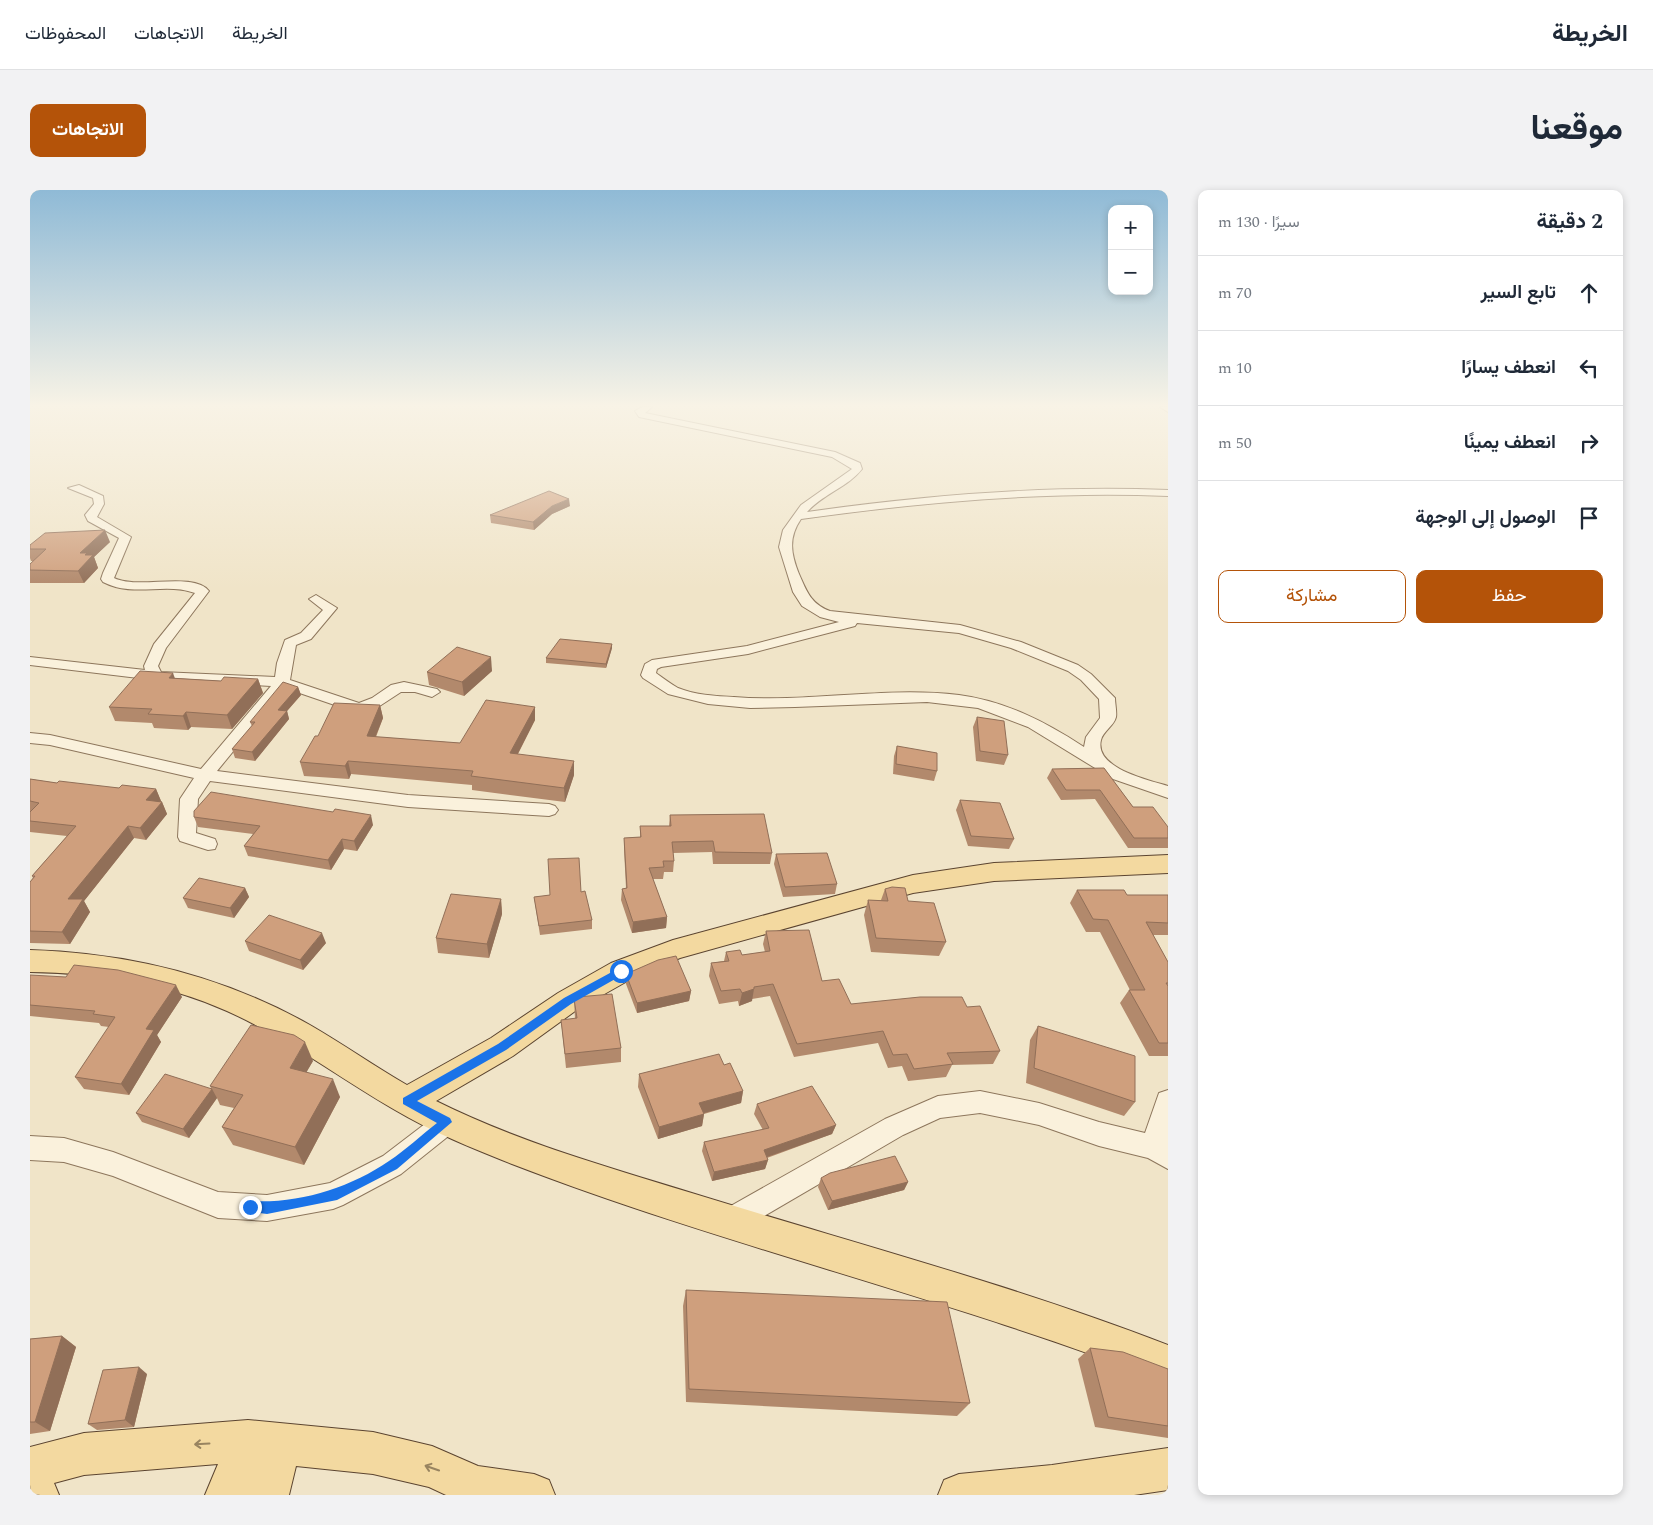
<!DOCTYPE html>
<html lang="ar">
<meta charset="utf-8">
<style>
:root{--surface:#fff;--page:#f2f2f3;--text:#1f2937;--muted:#747a83;--line:#e0e1e3;--accent:#b45309}
body{margin:0;font-family:Spectral,Vazirmatn,serif;background:var(--page);color:var(--text);direction:rtl}
.controls{position:absolute;right:15px;top:15px;display:grid;overflow:hidden;border-radius:10px;box-shadow:0 2px 8px #0003}
.controls button{width:45px;height:45px;display:grid;place-items:center;padding:0;border:0;border-bottom:1px solid var(--line);background:var(--surface);color:var(--text);font:25px sans-serif}
.stop{position:absolute;width:15px;height:15px;margin:-11px;border:4px solid #1a73e8;border-radius:50%;background:#fff}
.stop.end{background:#1a73e8;border-color:#fff;box-shadow:0 1px 5px #0008}
.list{margin:0;padding:0;list-style:none}
h2{display:flex;justify-content:space-between;align-items:center;height:65px;margin:0;padding:0 20px;font-size:21px}
h2 small{font-size:16px;font-weight:400;color:var(--muted)}
.list li{display:grid;grid-template-columns:32px 1fr auto;gap:15px;align-items:center;box-sizing:border-box;height:75px;padding:0 20px;border-top:1px solid var(--line)}
.list b{display:block;font-size:19px;white-space:nowrap}
.list em{font-size:16px;font-style:normal;color:var(--muted)}
.actions{display:flex;gap:10px;padding:15px 20px}
.actions a{flex:1;padding:11px 0;border:1px solid var(--accent);border-radius:10px;text-align:center;font-size:18px;color:var(--accent)}
.actions .main{background:var(--accent);color:#fff}
.icon{flex:none;width:28px;height:28px;fill:none;stroke:currentColor;stroke-width:2;stroke-linecap:round;stroke-linejoin:round}
.map{position:relative;flex:none;width:1138px;height:1305px;overflow:hidden;direction:ltr;border-radius:10px}
header{display:flex;align-items:center;gap:30px;box-sizing:border-box;height:70px;padding:0 25px;background:var(--surface);border-bottom:1px solid var(--line)}
header strong{font-size:24px}
nav{display:flex;gap:28px;margin-inline-start:auto;font-size:18px}
.intro{display:flex;align-items:center;justify-content:space-between;box-sizing:border-box;height:120px;padding:0 30px}
h1{margin:0;font-size:35px}
.button{padding:12px 22px;border-radius:10px;background:var(--accent);color:#fff;font-size:18px;font-weight:700}
main{display:flex;gap:30px;padding:0 30px}
aside{flex:1;background:var(--surface);border-radius:10px;box-shadow:0 2px 8px #0003}
.map>svg:first-child{display:block}
.lines{fill:none;stroke-linecap:round;stroke-linejoin:round}
.minor-casing{stroke:#8d765c;stroke-width:2}
.major-casing{stroke:#5b4430;stroke-width:2}
.minor{fill:#faf1dc;fill-rule:evenodd}
.major{fill:#f3d9a0;fill-rule:evenodd}
.wall{fill:#b2896c}
.shaded-wall{fill:#916f58}
.building{fill:#cf9f7d;stroke:#916f58}
.oneway{stroke:#988460}
.route{fill:#1a73e8}
</style>
<header>
<strong>الخريطة</strong>
<nav><a>الخريطة</a><a>الاتجاهات</a><a>المحفوظات</a></nav>
</header>
<div class="intro"><h1>موقعنا</h1><a class="button">الاتجاهات</a></div>
<main>
<aside>
<h2>2 دقيقة<small>سيرًا · 130 m</small></h2>
<ul class="list">
<li><svg class="icon" aria-label="ahead" viewBox="0 0 24 24"><path d="M12 20V5M6 11l6-6 6 6"/></svg><div><b>تابع السير</b></div><em>70 m</em></li>
<li><svg class="icon" aria-label="left" viewBox="0 0 24 24"><path d="M17 20v-9H6M10 6l-5 5 5 5"/></svg><div><b>انعطف يسارًا</b></div><em>10 m</em></li>
<li><svg class="icon" aria-label="right" viewBox="0 0 24 24"><path d="M7 20v-9h11M14 6l5 5-5 5"/></svg><div><b>انعطف يمينًا</b></div><em>50 m</em></li>
<li><svg class="icon" aria-label="arrive" viewBox="0 0 24 24"><path d="M6 21V4h12l-3 4 3 4H6"/></svg><div><b>الوصول إلى الوجهة</b></div></li>
</ul>
<div class="actions"><a class="main">حفظ</a><a>مشاركة</a></div>
</aside>
<div class="map">
<svg width="1138" height="1305" viewBox="0 0 1138 1305">
<rect width="100%" height="100%" fill="#f0e4c8"/>
<g class="lines">
<g class="minor-casing">
<g id="minor">
<path d="M612,217H622L615,223L805,262L830,273L832,279C818,297 793,304 777,322C897,305 1017,295 1138,300V306C1015,301 893,312 771,329C758,348 761,364 769,384C777,402 781,414 800,421L930,435L991,452L1048,475L1061,484L1085,508C1085,514 1087,522 1086,527C1084,536 1073,541 1071,550C1064,578 1118,590 1138,596V608L1083,589L998,537L948,518L897,512L765,517L720,518L678,514L638,504L613,488L611,485L615,474L622,470L717,456L809,432L790,427L772,416L763,402L749,357L753,340L771,315L822,279L802,267L609,227L605,221ZM827,433L929,443L981,458L1038,481L1051,490L1069,509L1070,528L1056,547L1054,557C1016,532 975,511 929,505C854,496 779,513 704,507C686,506 665,505 648,498C641,494 633,488 626,483L627,479L631,477L718,464L825,436Z"/>
<polygon points="1130,217 1138,217 1138,222"/>
<path d="M49,295L73,306L74,314L67,327L101,347L84,388C108,400 163,381 179,401L136,458L128,476L131,482L245,487L247,473L255,450L271,443L293,420L279,409L286,405L307,418L281,449L266,455L260,490L329,513L342,508L361,495L374,492L407,499L410,502L402,507L385,502H371L345,519L328,523L255,498L187,581L378,605L519,614L525,616L528,620L525,624L519,626L378,617L180,591L168,609L166,643L185,649L187,654L185,659L178,660L150,651L148,647L150,609L164,588L20,555L0,553V543L20,545L171,579L241,496L125,490L0,475V467L115,480L114,476L124,454L165,403C134,392 104,408 73,392L71,389L73,383L89,348L58,331L55,325L64,314L63,308L38,298Z"/>
<polygon points="1138,900 1138,979 1118,968 1069,956 1009,935 950,923 910,928 873,945 700,1046 690,1042 686,1032 690,1022 855,929 908,906 950,901 1009,913 1069,932 1115,943 1129,903"/>
<polygon points="417,920 426,924 430,932 426,940 371,984 313,1015 303,1019 237,1031 188,1028 83,986 34,972 0,970 0,946 34,948 83,962 188,1002 237,1005 300,993 353,966 408,924"/>
</g>
</g>
<g class="major-casing">
<g id="major">
<path d="M1138,665V683L964,691L883,703L650,768L601,789L548,819L483,866L406,911C488,952 578,977 665,1004C823,1053 983,1095 1138,1155V1193C923,1109 697,1057 482,974C442,958 402,942 365,920C308,887 257,848 197,821C134,793 68,783 0,782V760C99,763 193,786 280,835C313,854 344,876 377,895L461,848L528,803L581,773L643,750L883,685L964,673Z"/>
<polygon points="218,1230 343,1242 402,1256 448,1276 504,1284 519,1290 525,1305 416,1305 399,1297 343,1284 266,1276 259,1305 175,1305 188,1274 54,1285 24,1293 29,1305 0,1305 0,1257 54,1243"/>
<polygon points="1138,1258 1138,1300 1104,1305 908,1305 914,1290 929,1284 1022,1275"/>
</g>
</g>
<use href="#minor" class="minor"/>
<use href="#major" class="major"/>
</g>
<g class="wall">
<polygon points="540,316 522,324 504,340 461,333 460,325"/>
<polygon points="80,352 64,367 68,378 54,393 0,393 0,374 3,371 1,371 0,368 0,355"/>
<polygon points="582,454 582,458 576,478 516,473 516,468"/>
<polygon points="462,481 434,506 399,495 397,482"/>
<polygon points="145,488 191,491 228,489 233,503 202,539 161,537 158,540 124,538 122,533 85,531 79,517"/>
<polygon points="268,497 271,505 257,521 259,529 225,571 205,568 202,559 222,536 220,532"/>
<polygon points="350,515 353,528 346,547 430,553 505,517 505,530 488,564 544,585 535,612 442,600 442,595 321,584 319,589 274,586 270,572 288,546"/>
<polygon points="947,527 978,565 974,575 946,571 943,537"/>
<polygon points="867,556 907,581 904,591 863,584 864,566"/>
<polygon points="1074,578 1103,617 1138,637 1138,658 1098,658 1065,609 1031,610 1017,588 1022,579"/>
<polygon points="0,589 27,593 89,598 126,599 131,611 132,612 137,624 116,650 104,648 54,711 60,722 40,754 0,753 0,692 3,688 2,686 37,646 0,642"/>
<polygon points="930,610 984,649 979,659 938,656 926,620"/>
<polygon points="640,625 742,663 740,674 683,674 682,662 643,663 644,671 643,682 634,682 633,689 623,689 637,727 636,738 602,743 591,710 592,699 596,698 594,659 594,648 610,647 610,636 639,636"/>
<polygon points="164,627 343,635 327,661 314,659 301,680 218,666 214,656 223,644 168,637"/>
<polygon points="746,664 807,694 805,704 753,707 744,674"/>
<polygon points="215,698 219,707 204,728 158,718 153,708"/>
<polygon points="855,699 878,711 916,752 909,766 841,762 834,725 838,710 851,710"/>
<polygon points="1047,700 1097,705 1138,705 1138,745 1123,745 1138,772 1138,866 1119,866 1090,813 1099,800 1100,800 1070,742 1056,742 1040,713"/>
<polygon points="551,702 562,730 562,739 510,745 504,707"/>
<polygon points="471,709 472,724 459,768 408,763 406,748"/>
<polygon points="736,741 792,791 821,814 937,817 970,861 963,874 922,875 916,887 878,891 872,876 858,878 848,853 764,867 740,806 722,809 722,811 709,816 708,811 689,814 679,786 681,773 694,771 696,762 712,765 735,762 733,754"/>
<polygon points="215,751 296,753 273,780 219,761"/>
<polygon points="596,784 661,801 659,811 607,823 596,794"/>
<polygon points="0,785 152,807 127,845 131,852 99,905 54,899 45,887 79,837 71,836 69,833 0,826"/>
<polygon points="544,809 591,858 591,872 536,878 531,830 545,829"/>
<polygon points="1008,836 1105,912 1094,926 996,893 1000,850"/>
<polygon points="283,871 276,882 310,907 274,975 203,955 192,937 204,918 190,915 187,908 159,948 112,932 106,923 181,898 180,896"/>
<polygon points="694,875 713,901 711,913 674,924 672,936 628,949 608,897 609,884"/>
<polygon points="727,914 806,935 802,944 737,968 738,970 735,979 682,991 672,961 674,952 733,940 724,924"/>
<polygon points="791,988 878,992 874,1000 798,1020 788,997"/>
<polygon points="656,1100 940,1213 927,1226 656,1212 653,1116"/>
<polygon points="32,1146 46,1157 20,1241 0,1244 0,1149"/>
<polygon points="1060,1158 1138,1179 1138,1248 1065,1237 1048,1169"/>
<polygon points="117,1184 104,1237 67,1240 58,1234"/>
</g>
<g class="shaded-wall">
<polygon points="539,309 540,316 522,324 504,340 503,332 522,316"/>
<polygon points="75,340 80,352 64,367 68,378 54,393 48,381 50,363"/>
<polygon points="582,454 582,458 576,478 576,474"/>
<polygon points="461,467 462,481 434,506 432,492"/>
<polygon points="143,483 148,497 139,488"/>
<polygon points="228,489 233,503 202,539 197,525"/>
<polygon points="268,497 271,505 257,521 259,529 225,571 222,562 248,520"/>
<polygon points="350,515 353,528 340,560 337,546"/>
<polygon points="505,517 505,530 481,577 480,563"/>
<polygon points="156,522 161,537 158,540 153,526"/>
<polygon points="318,571 321,584 319,589 315,576"/>
<polygon points="544,571 544,585 535,612 534,598"/>
<polygon points="126,599 131,611 122,622 116,610"/>
<polygon points="132,612 137,624 116,650 110,638"/>
<polygon points="341,625 343,635 327,661 324,651"/>
<polygon points="98,636 104,648 54,711 60,722 40,754 32,742 38,709"/>
<polygon points="312,649 314,659 301,680 298,670"/>
<polygon points="215,698 219,707 204,728 200,718"/>
<polygon points="471,709 472,724 459,768 457,754"/>
<polygon points="637,727 636,738 602,743 603,732"/>
<polygon points="292,743 296,753 273,780 270,770"/>
<polygon points="146,795 152,807 127,845 131,852 99,905 91,894 116,839"/>
<polygon points="724,799 722,811 709,816 712,803"/>
<polygon points="661,801 659,811 607,823 607,813"/>
<polygon points="275,852 283,871 268,897 260,878"/>
<polygon points="303,889 310,907 274,975 265,957"/>
<polygon points="182,899 187,908 159,948 153,939"/>
<polygon points="713,901 711,913 667,925 669,913"/>
<polygon points="674,924 672,936 628,949 629,937"/>
<polygon points="806,935 802,944 731,969 734,960"/>
<polygon points="738,970 735,979 682,991 684,982"/>
<polygon points="878,992 874,1000 798,1020 802,1011"/>
<polygon points="32,1146 46,1157 20,1241 5,1232"/>
<polygon points="109,1177 117,1184 104,1237 95,1230"/>
</g>
<g class="building">
<polygon points="519,301 539,309 522,316 503,332 460,325"/>
<polygon points="75,340 50,363 57,363 55,365 63,365 48,381 0,380 0,374 16,359 0,359 0,355 15,343"/>
<polygon points="530,449 582,454 576,474 516,468"/>
<polygon points="427,457 461,467 432,492 397,482"/>
<polygon points="110,481 143,483 139,488 191,491 194,487 228,489 197,525 156,522 153,526 118,524 122,519 79,517"/>
<polygon points="253,492 268,497 248,520 257,521 222,562 202,559 225,532 220,532"/>
<polygon points="456,510 505,517 480,563 544,571 534,598 441,586 443,581 318,571 315,576 270,572 285,546 288,546 304,513 350,515 337,546 430,553"/>
<polygon points="947,527 974,531 978,565 950,561"/>
<polygon points="867,556 907,563 907,581 866,574"/>
<polygon points="1074,578 1103,617 1123,617 1138,637 1138,648 1104,648 1070,600 1036,600 1022,579"/>
<polygon points="0,589 27,593 29,591 89,598 92,595 126,599 116,610 132,612 110,638 98,636 38,709 53,709 32,742 0,741 0,692 5,686 2,686 46,636 0,631 0,622 9,613 0,611"/>
<polygon points="181,602 303,622 305,619 341,625 324,651 312,649 298,670 214,656 230,636 164,627 164,621"/>
<polygon points="930,610 970,613 984,649 941,646"/>
<polygon points="734,624 742,663 685,662 683,651 642,652 644,671 633,671 634,677 619,678 637,727 603,732 592,699 597,698 594,648 611,647 610,636 641,636 640,625"/>
<polygon points="797,663 807,694 755,697 746,664"/>
<polygon points="549,668 551,702 555,701 562,730 509,736 504,707 520,705 518,669"/>
<polygon points="169,688 215,698 200,718 153,708"/>
<polygon points="862,697 875,698 878,711 904,713 916,752 846,748 838,710 858,711 855,699"/>
<polygon points="1047,700 1094,700 1097,705 1138,705 1138,733 1116,732 1138,772 1138,793 1136,793 1138,796 1138,853 1129,853 1099,800 1115,800 1078,730 1063,729"/>
<polygon points="421,704 471,709 457,754 406,748"/>
<polygon points="239,725 292,743 270,770 215,751"/>
<polygon points="779,740 792,791 809,789 821,814 890,807 932,807 937,817 950,816 970,861 917,863 923,874 884,879 877,864 863,865 853,841 767,854 743,794 724,797 724,799 712,803 710,799 691,801 681,773 699,771 696,762 710,760 712,765 740,761 736,741"/>
<polygon points="646,766 661,801 607,813 596,784 628,770"/>
<polygon points="44,775 88,780 146,795 116,839 124,840 91,894 45,887 85,827 63,824 65,821 0,815 0,785 36,787"/>
<polygon points="582,804 591,858 535,864 531,830 547,828 544,809 547,807"/>
<polygon points="221,835 264,845 275,852 260,878 303,889 265,957 192,937 213,905 180,896"/>
<polygon points="1008,836 1105,866 1105,912 1004,878"/>
<polygon points="689,864 694,875 700,873 713,901 669,913 674,924 629,937 609,884"/>
<polygon points="135,884 182,899 153,939 106,923"/>
<polygon points="782,896 806,935 734,960 738,970 684,982 674,952 739,938 727,914"/>
<polygon points="865,966 878,992 802,1011 791,988 800,983"/>
<polygon points="656,1100 917,1112 940,1213 659,1199"/>
<polygon points="32,1146 5,1232 0,1232 0,1149"/>
<polygon points="1060,1158 1093,1162 1138,1179 1138,1236 1078,1227"/>
<polygon points="109,1177 95,1230 58,1234 73,1180"/>
</g>
<defs><path id="oneway-shaft" d="M-6 0H5M1.5-3L5.5 0L1.5 3" fill="none" stroke-width="1.6" stroke-linecap="round" stroke-linejoin="round" transform="scale(1.25)"/></defs>
<g class="oneway">
<use href="#oneway-shaft" transform="translate(172 1254) rotate(177)"/>
<use href="#oneway-shaft" transform="translate(402 1278) rotate(-161)"/>
</g>
<linearGradient id="sky" x2="0" y2="1"><stop stop-color="#8fbad6"/><stop offset="0.54" stop-color="#f8f3e6"/><stop offset="1" stop-color="#f8f3e6" stop-opacity="0"/></linearGradient>
<rect width="1138" height="399" fill="url(#sky)"/>
<path class="route" d="M591,777L595,781L594,784L541,814L476,860L387,911L420,928L422,932L367,979L307,1010L237,1024L216,1021L215,1017L220,1011C268,1014 320,998 359,971C376,960 391,945 407,933L373,914V908L468,854L534,808Z"/>
</svg>
<div class="controls">
<button>+</button>
<button>−</button>
</div>
<div class="stop" style="left:591px;top:781px"></div>
<div class="stop end" style="left:220px;top:1017px"></div>
</div>
</main>
